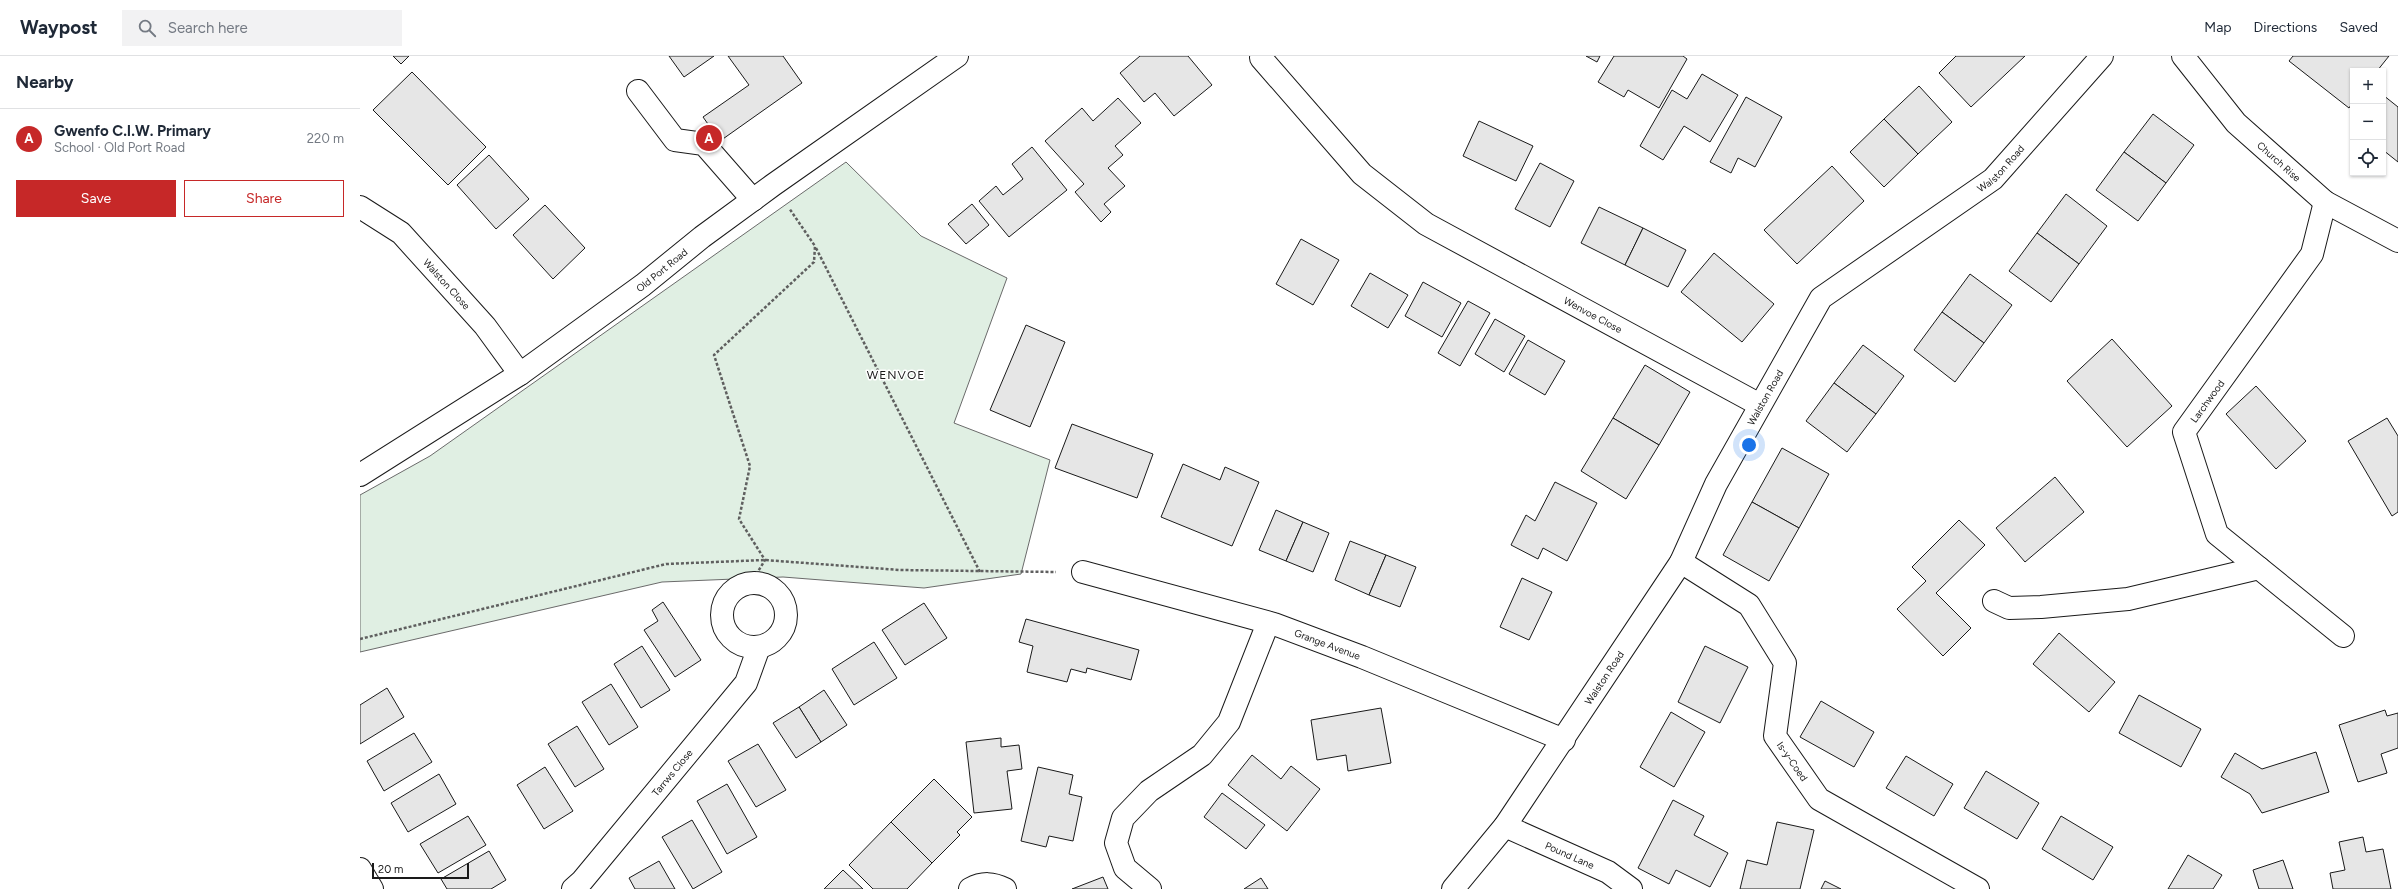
<!DOCTYPE html>
<meta charset="utf-8">
<style>
:root{--surface:#fff;--page:#f2f2f3;--text:#1f2937;--muted:#747a83;--line:#e0e1e3;--accent:#c62828}
body{margin:0;font-family:Figtree,sans-serif;background:var(--page);color:var(--text)}
.controls{position:absolute;right:12px;top:12px;display:grid;overflow:hidden;border-radius:0px;box-shadow:0 1px 3px #0004}
.controls button{width:36px;height:36px;display:grid;place-items:center;padding:0;border:0;border-bottom:1px solid var(--line);background:var(--surface);color:var(--text);font:20px sans-serif}
.scale{position:absolute;left:12px;bottom:10px;width:97px;box-sizing:border-box;padding-left:4px;border:2px solid #1a1a1a;border-top:0;font-size:11px;line-height:14px;white-space:nowrap;color:#1a1a1a;-webkit-text-stroke:3px #fff;paint-order:stroke}
.you{position:absolute;left:1389px;top:389px;width:14px;height:14px;margin:-10px;border:3px solid #fff;border-radius:50%;background:#1a73e8;box-shadow:0 0 0 6px #1a73e833}
.badge{display:grid;place-items:center;width:26px;height:26px;border-radius:50%;background:var(--accent);color:#fff;font-size:13px;font-weight:700}
.pin{position:absolute;translate:-50% -50%;border:2px solid #fff;box-shadow:0 1px 4px #0006}
.list{margin:0;padding:0;list-style:none}
h2{display:flex;justify-content:space-between;align-items:center;height:52px;margin:0;padding:0 16px;font-size:17px}
h2 small{font-size:13px;font-weight:400;color:var(--muted)}
.list li{display:grid;grid-template-columns:26px 1fr auto;gap:12px;align-items:center;box-sizing:border-box;height:60px;padding:0 16px;border-top:1px solid var(--line)}
.list b{display:block;font-size:15px;white-space:nowrap}
.list p{margin:0;font-size:13px;white-space:nowrap;color:var(--muted)}
.list em{font-size:13px;font-style:normal;color:var(--muted)}
.actions{display:flex;gap:8px;padding:12px 16px}
.actions a{flex:1;padding:9px 0;border:1px solid var(--accent);border-radius:0px;text-align:center;font-size:14px;color:var(--accent)}
.actions .main{background:var(--accent);color:#fff}
.icon{flex:none;width:22px;height:22px;fill:none;stroke:currentColor;stroke-width:2;stroke-linecap:round;stroke-linejoin:round}
.map{position:relative;flex:none;width:2038px;height:833px;overflow:hidden}
header{display:flex;align-items:center;gap:24px;box-sizing:border-box;height:56px;padding:0 20px;background:var(--surface);border-bottom:1px solid var(--line)}
header strong{font-size:19px}
nav{display:flex;gap:22px;margin-inline-start:auto;font-size:14px}
.search{width:280px;height:36px;background:var(--page);display:flex;align-items:center;gap:10px;box-sizing:border-box;padding:0 14px;border-radius:0px;color:var(--muted);font-size:15px}
main{display:flex}
aside{flex:1;background:var(--surface)}
.map>svg:first-child{display:block}
.green{fill:#e0efe3;stroke:#6a6a6a}
.building{fill:#e6e6e6;stroke:#1a1a1a}
.lines{fill:none;stroke-linecap:round;stroke-linejoin:round}
.minor-casing{stroke:#1a1a1a;stroke-width:24}
.path{stroke:#5f5f5f;stroke-width:2.5;stroke-dasharray:3 2;stroke-linecap:butt}
.minor{stroke:#fff;stroke-width:22}
.labels{text-anchor:middle;stroke-width:3;stroke-linejoin:round;paint-order:stroke}
.street-label{font-size:10px;fill:#1a1a1a;stroke:#fff}
.quarter-label{font-size:12px;letter-spacing:1px;fill:#1a1a1a;stroke:#fff}
</style>
<header>
<strong>Waypost</strong>
<div class="search"><svg class="icon" aria-label="search" viewBox="0 0 24 24"><circle cx="10" cy="10" r="6"/><path d="M15 15l6 6"/></svg>Search here</div>
<nav><a>Map</a><a>Directions</a><a>Saved</a></nav>
</header>
<main>
<aside>
<h2>Nearby<small></small></h2>
<ul class="list">
<li><span class="badge">A</span><div><b>Gwenfo C.I.W. Primary</b><p>School · Old Port Road</p></div><em>220 m</em></li>
</ul>
<div class="actions"><a class="main">Save</a><a>Share</a></div>
</aside>
<div class="map">
<svg width="2038" height="833" viewBox="0 0 2038 833">
<rect width="100%" height="100%" fill="#fff"/>
<polygon class="green" points="486,106 561,180 647,222 594,367 690,404 661,518 564,532 423,521 302,526 0,596 0,439 70,400"/>
<g class="building">
<polygon points="33,0 49,0 41,8"/>
<polygon points="309,0 354,0 324,21"/>
<polygon points="368,0 423,0 442,27 360,85 343,61 389,29"/>
<polygon points="780,0 828,0 852,29 814,60 795,37 784,46 760,17"/>
<polygon points="1226,0 1240,0 1237,6"/>
<polygon points="1254,0 1323,0 1327,3 1299,52 1268,34 1264,41 1238,26"/>
<polygon points="1596,0 1665,0 1611,51 1579,17"/>
<polygon points="1933,0 2029,0 2017,15 1993,15 1993,46 1989,52 1929,5"/>
<polygon points="52,16 126,91 88,129 13,54"/>
<polygon points="1342,18 1378,39 1350,86 1324,70 1303,104 1280,90 1312,34 1327,43"/>
<polygon points="1559,30 1592,66 1558,98 1524,63"/>
<polygon points="2023,39 2038,51 2038,106 2023,94"/>
<polygon points="1386,41 1422,61 1395,111 1378,102 1371,117 1350,106"/>
<polygon points="758,42 781,67 755,90 763,99 748,112 765,130 744,148 751,156 741,166 715,136 724,128 685,85 722,52 733,65"/>
<polygon points="1793,58 1834,89 1806,127 1764,96"/>
<polygon points="1524,63 1558,98 1524,131 1490,96"/>
<polygon points="1119,65 1173,90 1156,125 1103,100"/>
<polygon points="672,91 707,134 649,181 619,145 636,130 643,139 663,123 652,108"/>
<polygon points="1764,96 1806,127 1778,165 1736,134"/>
<polygon points="129,99 169,143 136,173 97,129"/>
<polygon points="1180,107 1214,125 1190,171 1155,153"/>
<polygon points="1472,110 1504,145 1437,208 1404,174"/>
<polygon points="1706,138 1747,170 1719,208 1677,177"/>
<polygon points="612,148 629,169 606,188 588,168"/>
<polygon points="185,149 225,192 193,223 153,179"/>
<polygon points="1239,151 1283,172 1265,209 1221,187"/>
<polygon points="1283,172 1326,194 1308,231 1265,209"/>
<polygon points="1677,177 1719,208 1691,246 1649,215"/>
<polygon points="941,183 979,204 953,249 916,228"/>
<polygon points="1354,197 1414,248 1382,286 1321,236"/>
<polygon points="1010,217 1048,239 1028,272 991,250"/>
<polygon points="1610,218 1652,249 1624,287 1582,256"/>
<polygon points="1063,226 1101,247 1082,281 1045,260"/>
<polygon points="1108,245 1130,257 1100,310 1078,297"/>
<polygon points="1582,256 1624,287 1595,326 1554,294"/>
<polygon points="1135,263 1165,280 1144,316 1115,298"/>
<polygon points="666,269 705,286 670,371 630,354"/>
<polygon points="1752,283 1812,350 1767,391 1707,325"/>
<polygon points="1168,284 1205,305 1185,339 1149,318"/>
<polygon points="1503,289 1544,320 1516,358 1474,327"/>
<polygon points="1285,309 1330,336 1299,389 1253,362"/>
<polygon points="1474,327 1516,358 1487,396 1446,365"/>
<polygon points="1896,330 1946,385 1916,413 1866,358"/>
<polygon points="1253,362 1299,389 1266,443 1221,415"/>
<polygon points="2027,362 2038,380 2038,456 2032,460 1988,385"/>
<polygon points="712,368 793,398 777,442 695,412"/>
<polygon points="1422,392 1469,418 1439,472 1392,446"/>
<polygon points="823,408 860,424 865,411 899,426 872,490 801,461"/>
<polygon points="1695,421 1724,456 1665,506 1636,472"/>
<polygon points="1195,426 1237,447 1207,505 1183,492 1178,503 1151,489 1166,459 1175,465"/>
<polygon points="1392,446 1439,472 1409,525 1363,499"/>
<polygon points="916,454 943,466 926,505 899,494"/>
<polygon points="1599,464 1625,489 1576,537 1611,572 1583,600 1537,553 1566,525 1552,511"/>
<polygon points="943,466 969,477 953,516 926,505"/>
<polygon points="990,485 1026,499 1009,539 975,524"/>
<polygon points="1026,499 1056,511 1040,551 1009,539"/>
<polygon points="1162,522 1192,536 1169,584 1140,571"/>
<polygon points="303,546 341,604 315,621 284,574 298,565 292,554"/>
<polygon points="564,547 587,582 545,609 522,574"/>
<polygon points="666,563 779,594 771,624 727,612 726,617 711,613 707,626 667,616 673,590 659,586"/>
<polygon points="1699,577 1755,626 1729,656 1673,608"/>
<polygon points="514,586 537,622 494,649 472,613"/>
<polygon points="282,590 310,634 281,652 254,608"/>
<polygon points="1345,590 1388,611 1360,667 1318,646"/>
<polygon points="251,628 278,671 249,689 222,646"/>
<polygon points="27,632 44,661 0,688 0,649"/>
<polygon points="464,634 487,669 461,686 439,651"/>
<polygon points="1779,639 1841,673 1821,711 1759,677"/>
<polygon points="1461,645 1514,676 1494,711 1440,681"/>
<polygon points="439,651 461,686 436,702 413,667"/>
<polygon points="1021,652 1031,707 988,715 986,699 957,704 951,664"/>
<polygon points="2025,654 2027,660 2038,657 2038,692 2021,698 2027,717 1998,726 1979,669"/>
<polygon points="1311,656 1345,676 1314,731 1280,711"/>
<polygon points="217,670 244,713 215,731 188,688"/>
<polygon points="54,677 72,706 24,735 7,705"/>
<polygon points="641,682 641,691 659,689 662,713 647,715 652,753 614,757 606,686"/>
<polygon points="398,688 426,734 396,751 368,705"/>
<polygon points="1956,696 1969,736 1902,757 1890,738 1861,721 1875,697 1902,713"/>
<polygon points="892,699 921,723 931,710 960,733 927,775 868,729"/>
<polygon points="1546,700 1593,728 1574,760 1526,732"/>
<polygon points="185,711 213,755 184,773 157,729"/>
<polygon points="678,711 713,719 709,738 722,741 713,785 689,780 686,791 661,785"/>
<polygon points="1626,715 1679,747 1657,783 1604,752"/>
<polygon points="79,718 96,748 48,776 31,747"/>
<polygon points="574,723 612,761 597,776 600,779 572,807 531,766"/>
<polygon points="367,728 397,781 367,798 337,745"/>
<polygon points="862,737 905,769 886,793 844,761"/>
<polygon points="1313,744 1344,760 1334,779 1368,797 1350,831 1316,814 1309,828 1278,812"/>
<polygon points="108,760 126,789 78,817 60,788"/>
<polygon points="1701,760 1753,791 1733,824 1682,793"/>
<polygon points="332,764 362,816 333,833 302,781"/>
<polygon points="531,766 572,807 547,833 513,833 489,809"/>
<polygon points="1417,766 1454,774 1440,833 1380,833 1387,804 1407,809"/>
<polygon points="2003,781 2006,796 2023,793 2031,833 1973,833 1970,817 1985,814 1979,786"/>
<polygon points="129,795 146,824 131,833 87,833 81,823"/>
<polygon points="1828,799 1862,819 1853,833 1808,833"/>
<polygon points="1923,804 1933,833 1899,833 1893,814"/>
<polygon points="299,805 315,833 275,833 269,822"/>
<polygon points="483,814 503,833 464,833"/>
<polygon points="743,821 748,833 712,833"/>
<polygon points="901,822 908,833 884,833"/>
<polygon points="1465,825 1481,833 1461,833"/>
</g>
<g class="lines">
<g class="minor-casing">
<g id="minor">
<path id="s1" d="M1823,0L1876,67L1965,146L2038,185"/>
<path id="s2" d="M901,2L1002,118L1066,168L1400,349"/>
<polyline points="278,35 315,84 344,88 393,144"/>
<polyline points="1965,146 1952,198 1824,376 1857,478 1983,580"/>
<path id="s3" d="M0,151L41,177L125,270L160,318"/>
<path id="s4" d="M0,419L160,318L283,229L342,181L413,129L597,0"/>
<path id="s5" d="M1321,506L1389,549L1425,607L1415,680L1459,743L1618,833"/>
<path id="s6" d="M723,516L914,568L1002,601L1204,684"/>
<circle cx="394" cy="559" r="32"/>
<polyline points="1634,545 1649,552 1681,551 1768,543 1899,512"/>
<path id="s7" d="M1145,770L1248,816L1271,833"/>
<polyline points="0,813 12,833"/>
<path id="s8" d="M213,833L222,825L386,627L399,591"/>
<path d="M610,833C623,826 633,827 645,833"/>
<polyline points="790,833 765,812 756,787 763,762 789,735 842,699 869,666 908,567"/>
<path id="s9" d="M1093,833L1145,770L1321,506L1356,428L1461,242L1633,123L1742,0"/>
</g>
</g>
<g class="path">
<polyline points="456,192 620,516"/>
<polyline points="391,527 405,504 379,463 390,410 354,299 454,206 455,190 429,152"/>
<polyline points="0,583 306,508 405,504 540,514 696,516"/>
</g>
<use href="#minor" class="minor"/>
</g>
<g class="labels">
<g class="street-label">
<text dy="4" stroke="none"><textPath href="#s1" startOffset="143">Church Rise</textPath></text>
<text dy="4" stroke="none"><textPath href="#s9" startOffset="920">Walston Road</textPath></text>
<text dy="4" stroke="none"><textPath href="#s4" startOffset="365">Old Port Road</textPath></text>
<text dy="4" stroke="none"><textPath href="#s3" startOffset="117">Walston Close</textPath></text>
<text dy="4" stroke="none"><textPath href="#s2" startOffset="425">Wenvoe Close</textPath></text>
<text dy="4" stroke="none"><textPath href="#s9" startOffset="584">Walston Road</textPath></text>
<text transform="translate(1847 345) rotate(-54)" y="4">Larchwood</text>
<text dy="4" stroke="none"><textPath href="#s6" startOffset="255">Grange Avenue</textPath></text>
<text dy="4" stroke="none"><textPath href="#s9" startOffset="260">Walston Road</textPath></text>
<text dy="4" stroke="none"><textPath href="#s5" startOffset="253">Is-y-Coed</textPath></text>
<text dy="4" stroke="none"><textPath href="#s8" startOffset="153">Tarrws Close</textPath></text>
<text dy="4" stroke="none"><textPath href="#s7" startOffset="71">Pound Lane</textPath></text>
</g>
<g class="quarter-label">
<text x="536" y="323">WENVOE</text>
</g>
</g>
</svg>
<div class="controls">
<button>+</button>
<button>−</button>
<button><svg class="icon" aria-label="locate" viewBox="0 0 24 24"><circle cx="12" cy="12" r="6"/><path d="M12 2v4M12 18v4M2 12h4M18 12h4"/></svg></button>
</div>
<div class="scale">20 m</div>
<div class="you"></div>
<div class="pin badge" style="left:349px;top:82px">A</div>
</div>
</main>
